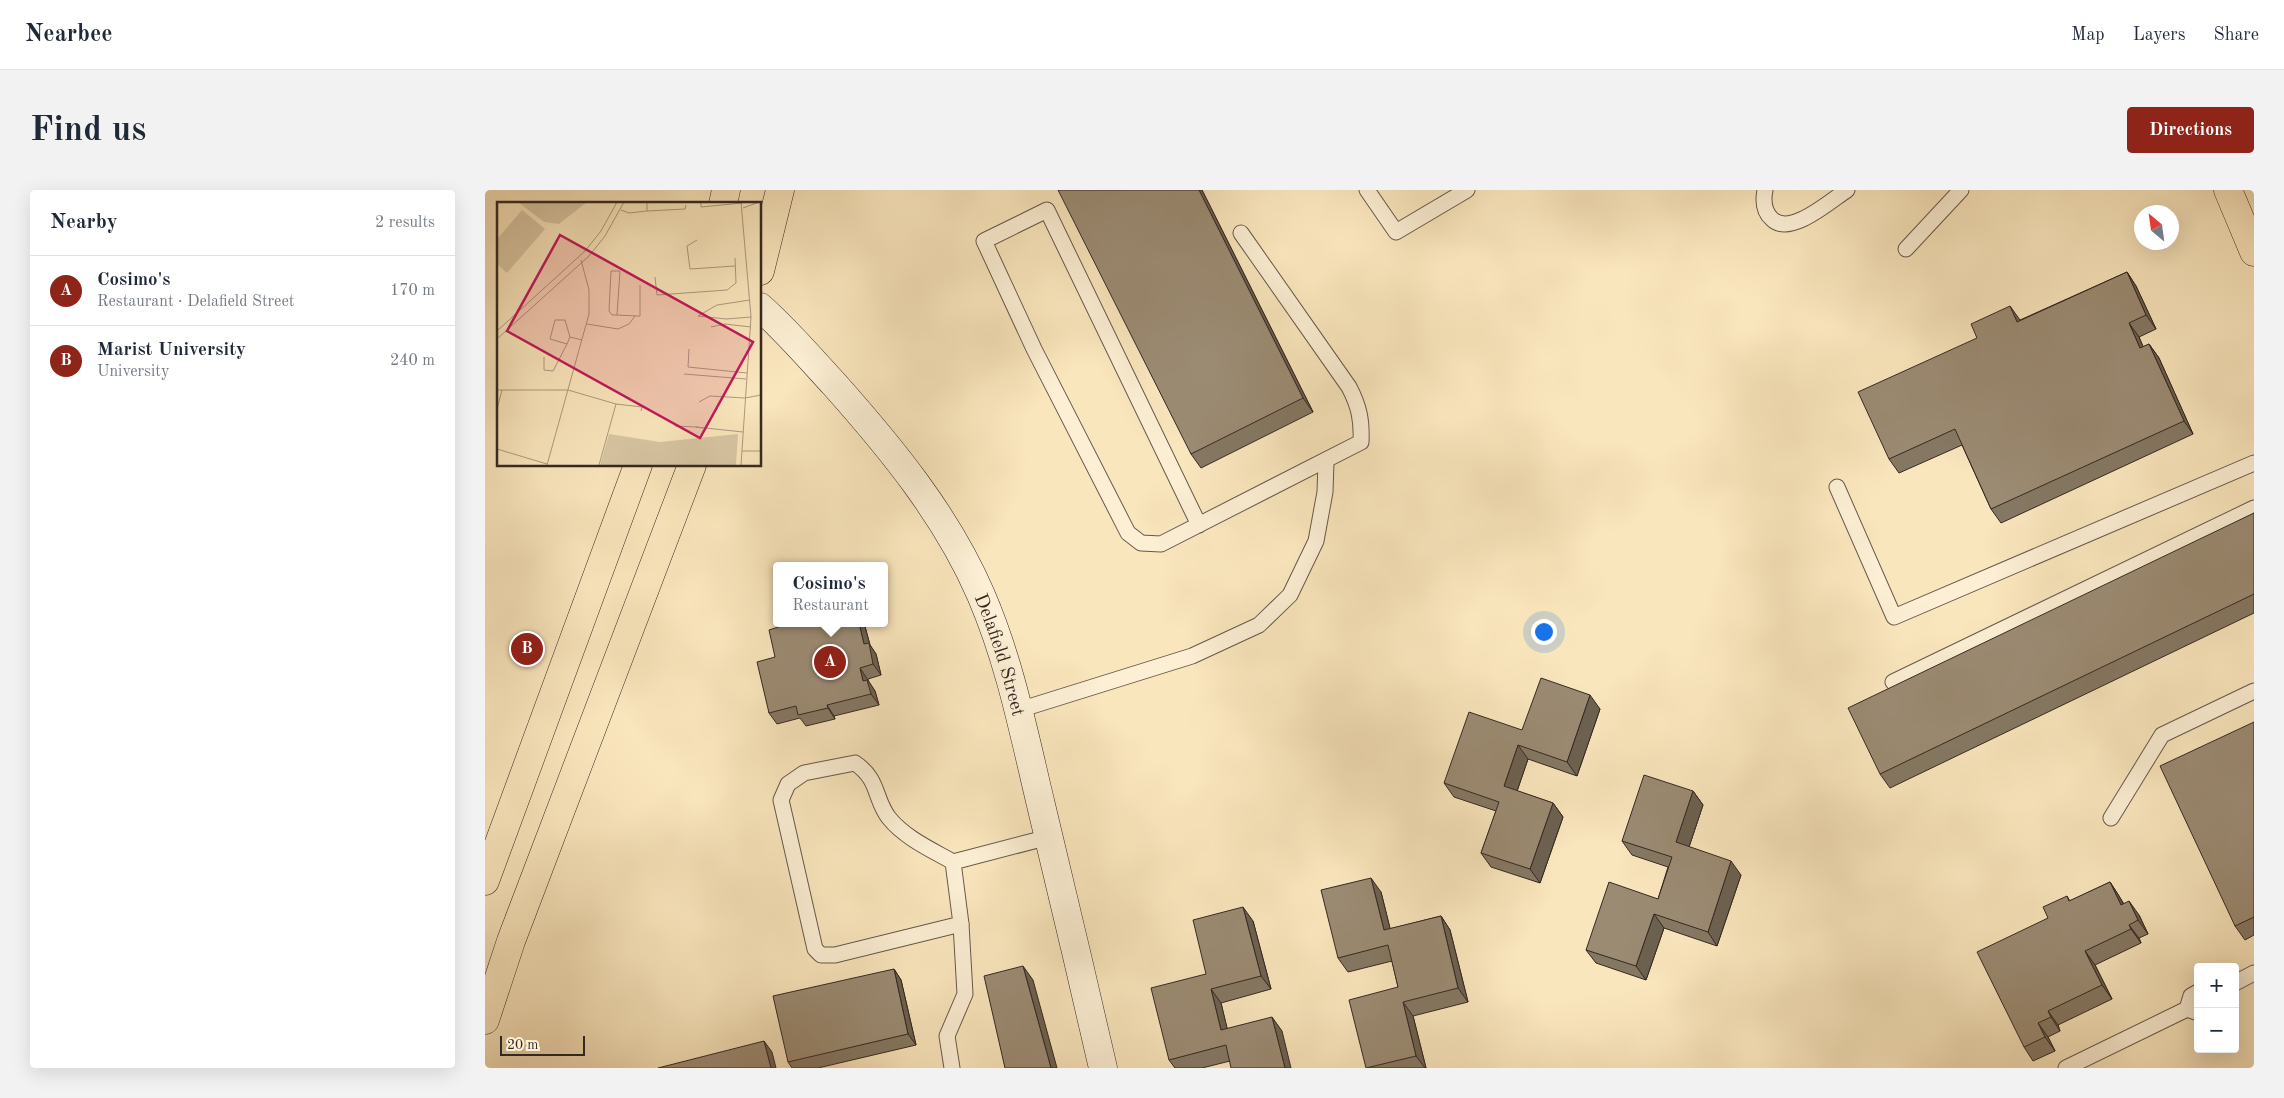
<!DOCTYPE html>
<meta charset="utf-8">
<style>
:root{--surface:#fff;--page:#f2f2f3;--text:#1f2937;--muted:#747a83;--line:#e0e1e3;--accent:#8f2418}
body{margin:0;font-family:"Old Standard TT",serif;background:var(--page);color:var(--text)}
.controls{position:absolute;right:15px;bottom:15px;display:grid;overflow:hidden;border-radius:5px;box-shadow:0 5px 20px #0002}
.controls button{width:45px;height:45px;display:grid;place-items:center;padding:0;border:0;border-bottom:1px solid var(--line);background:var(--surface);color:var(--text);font:25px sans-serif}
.compass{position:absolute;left:1649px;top:15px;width:45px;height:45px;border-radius:50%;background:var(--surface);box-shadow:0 5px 20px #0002;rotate:331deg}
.scale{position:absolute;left:15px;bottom:12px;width:85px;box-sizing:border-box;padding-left:5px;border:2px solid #342823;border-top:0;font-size:14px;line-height:18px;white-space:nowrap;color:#342823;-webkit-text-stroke:4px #fcefd4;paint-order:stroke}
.you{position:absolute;left:1058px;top:441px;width:18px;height:18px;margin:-12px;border:4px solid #fff;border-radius:50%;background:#1a73e8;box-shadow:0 0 0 8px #1a73e833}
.badge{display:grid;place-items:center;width:32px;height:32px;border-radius:50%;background:var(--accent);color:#fff;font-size:16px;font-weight:700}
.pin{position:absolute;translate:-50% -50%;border:2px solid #fff;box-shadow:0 1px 5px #0006}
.popup{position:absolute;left:288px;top:372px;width:115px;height:65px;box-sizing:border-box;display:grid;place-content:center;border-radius:5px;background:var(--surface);filter:drop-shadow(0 1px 4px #0005);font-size:16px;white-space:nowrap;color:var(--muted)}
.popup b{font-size:19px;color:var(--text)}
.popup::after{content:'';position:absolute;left:50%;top:100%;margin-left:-10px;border:10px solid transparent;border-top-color:var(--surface)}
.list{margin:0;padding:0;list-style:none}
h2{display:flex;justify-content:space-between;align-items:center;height:65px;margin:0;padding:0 20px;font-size:21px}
h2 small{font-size:16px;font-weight:400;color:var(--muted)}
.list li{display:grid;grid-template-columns:32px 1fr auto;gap:15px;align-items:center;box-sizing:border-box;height:70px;padding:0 20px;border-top:1px solid var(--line)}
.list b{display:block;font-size:19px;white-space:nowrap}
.list p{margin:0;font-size:16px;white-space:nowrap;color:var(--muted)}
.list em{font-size:16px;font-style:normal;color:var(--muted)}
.map{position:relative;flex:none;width:1769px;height:878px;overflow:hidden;border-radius:5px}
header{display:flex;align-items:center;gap:30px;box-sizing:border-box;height:70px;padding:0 25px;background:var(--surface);border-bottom:1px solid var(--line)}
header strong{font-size:24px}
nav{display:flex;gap:28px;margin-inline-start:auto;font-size:18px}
.intro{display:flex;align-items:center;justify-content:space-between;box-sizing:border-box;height:120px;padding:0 30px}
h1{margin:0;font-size:35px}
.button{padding:12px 22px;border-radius:5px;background:var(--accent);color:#fff;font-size:18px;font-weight:700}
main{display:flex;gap:30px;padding:0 30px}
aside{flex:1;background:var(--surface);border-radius:5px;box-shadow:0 5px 20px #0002}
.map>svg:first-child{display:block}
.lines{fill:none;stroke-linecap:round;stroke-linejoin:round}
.lane-casing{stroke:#66584a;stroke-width:17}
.secondary-casing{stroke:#342823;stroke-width:29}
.primary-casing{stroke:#342823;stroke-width:29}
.highway-casing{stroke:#342823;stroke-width:29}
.lane{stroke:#fcefd4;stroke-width:15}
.secondary{stroke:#fcefd4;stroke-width:28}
.primary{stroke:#fae6bd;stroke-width:28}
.highway{stroke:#fae6bd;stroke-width:28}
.wall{fill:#857863;stroke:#342823}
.shaded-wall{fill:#6c6150;stroke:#342823}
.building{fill:#9b8b73;stroke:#342823}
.labels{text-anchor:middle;stroke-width:4.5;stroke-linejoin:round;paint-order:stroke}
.street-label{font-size:19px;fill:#342823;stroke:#fcefd4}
.inset-road{fill:none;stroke:#ab9a7f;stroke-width:1}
.view{fill:#c2185b;fill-opacity:0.15;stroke:#c2185b;stroke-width:2.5}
.inset-edge{fill:none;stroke:#342823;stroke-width:2.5}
</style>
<header>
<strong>Nearbee</strong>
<nav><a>Map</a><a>Layers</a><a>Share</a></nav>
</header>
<div class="intro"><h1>Find us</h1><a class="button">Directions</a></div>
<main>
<aside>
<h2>Nearby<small>2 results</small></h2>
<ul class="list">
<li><span class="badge">A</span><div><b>Cosimo's</b><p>Restaurant · Delafield Street</p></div><em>170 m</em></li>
<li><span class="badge">B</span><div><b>Marist University</b><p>University</p></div><em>240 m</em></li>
</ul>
</aside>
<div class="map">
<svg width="1769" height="878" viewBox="0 0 1769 878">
<rect width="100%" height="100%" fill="#fae6bd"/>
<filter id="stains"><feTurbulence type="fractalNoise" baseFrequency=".004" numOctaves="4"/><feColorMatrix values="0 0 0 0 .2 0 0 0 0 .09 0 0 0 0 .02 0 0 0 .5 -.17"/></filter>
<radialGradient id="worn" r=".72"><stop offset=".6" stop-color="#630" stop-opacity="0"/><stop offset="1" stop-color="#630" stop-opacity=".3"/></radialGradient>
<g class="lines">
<g class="lane-casing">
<g id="lane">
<polyline points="882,0 911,42 982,0"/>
<path d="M1280,0C1278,10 1278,21 1287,29C1305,47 1345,11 1362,0"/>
<polyline points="1421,59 1476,0"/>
<polyline points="1352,297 1409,427 1769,273"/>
<path d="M714,335L562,20L499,51L549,159L643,343L656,353L676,354L876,252C877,230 874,216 864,197L756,43"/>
<polyline points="1408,492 1769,318"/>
<polyline points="534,520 707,466 774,435 805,405 831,351 840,302 841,272"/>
<polyline points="1626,628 1677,545 1769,501"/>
<path d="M468,672C447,660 420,648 404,628C389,609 395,590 370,573L319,583L303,594L296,610L330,759L336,765H350L476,734L468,672L564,647"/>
<polyline points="1750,793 1769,783"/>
<polyline points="1713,802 1706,806 1702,819 1713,823"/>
<polyline points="467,878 462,846 480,804 476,734"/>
<polyline points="1581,878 1702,819"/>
</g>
</g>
<g class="secondary-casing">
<g id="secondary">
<path id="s1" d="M275,117C302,141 325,168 349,194C406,258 462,326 496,405C525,472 539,544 556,615C577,703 598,790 618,878"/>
</g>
</g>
<g class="primary-casing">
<polyline id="primary" points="1743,0 1769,62"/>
</g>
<g class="highway-casing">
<g id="highway">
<polyline points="238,14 241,0"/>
<polyline points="275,81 295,0"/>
<polyline points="0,691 153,275"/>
<polyline points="0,830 26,751 207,275"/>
</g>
</g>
<use href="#lane" class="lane"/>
<use href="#secondary" class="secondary"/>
<use href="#primary" class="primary"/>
<use href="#highway" class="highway"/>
</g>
<g class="wall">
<polygon points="717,0 828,222 716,278 706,264"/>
<polygon points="1642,82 1651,96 1671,139 1654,147 1658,157 1664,154 1674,168 1708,244 1516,333 1506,319 1477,255 1414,283 1404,269 1535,130"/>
<polygon points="1769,323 1769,423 1405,598 1395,584"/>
<polygon points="306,433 379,433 385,455 391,464 396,485 383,489 384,492 390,501 394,515 349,526 350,529 321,536 315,528 292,534 284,523 290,467"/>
<polygon points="1115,519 1092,586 1043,569 1032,601 1068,613 1078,627 1055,693 1006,677 996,663 1011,621 969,607 959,593 1037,540"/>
<polygon points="1769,532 1769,745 1760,750 1750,736"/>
<polygon points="1208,601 1218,615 1204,657 1256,685 1232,756 1179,738 1161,790 1111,773 1101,760 1173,709 1183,677 1147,665 1137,651"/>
<polygon points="1625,692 1634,706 1639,714 1654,725 1663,744 1654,748 1656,753 1610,775 1627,809 1573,835 1575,841 1563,847 1570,861 1548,871 1539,857 1563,728 1582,706 1585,711"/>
<polygon points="896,702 905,739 956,726 965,740 983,812 928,826 941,878 883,878 913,797 907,771 863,782 853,768"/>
<polygon points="768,731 786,799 736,813 742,839 797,841 745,871 717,878 690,878 684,870 721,784"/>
<polygon points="409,779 416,790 431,855 333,878 307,878 303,872"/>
</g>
<g class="shaded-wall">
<polygon points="714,0 717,0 828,222 818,208"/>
<polygon points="1642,82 1651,96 1671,139 1661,125"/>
<polygon points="1525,116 1535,130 1542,146 1532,132"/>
<polygon points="1644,133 1654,147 1665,172 1655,158"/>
<polygon points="1664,154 1674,168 1708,244 1699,231"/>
<polygon points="374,433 379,433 385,455 391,464 396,485 388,474 379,454"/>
<polygon points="375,478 390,501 394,515 386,504 378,491"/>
<polygon points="1105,505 1115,519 1092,586 1082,572"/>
<polygon points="342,515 349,526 350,529 343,518"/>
<polygon points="1033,555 1043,569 1029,610 1019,596"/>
<polygon points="1208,601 1218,615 1201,666 1191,652"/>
<polygon points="1068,613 1078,627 1055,693 1045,679"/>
<polygon points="1246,671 1256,685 1232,756 1223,742"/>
<polygon points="886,688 896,702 909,754 899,740"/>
<polygon points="1625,692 1634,706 1646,729 1636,715"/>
<polygon points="1644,711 1654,725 1663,744 1653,730"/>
<polygon points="758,717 768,731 786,799 776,786"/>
<polygon points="1169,724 1179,738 1161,790 1151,776"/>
<polygon points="956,726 965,740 983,812 973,798"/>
<polygon points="1644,735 1654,748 1656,753 1646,739"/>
<polygon points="1600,761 1610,775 1627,809 1617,795"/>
<polygon points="538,776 548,790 572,878 566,878"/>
<polygon points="409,779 416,790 431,855 423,844"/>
<polygon points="726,799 736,813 746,854 736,840"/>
<polygon points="918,812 928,826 941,878 940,878 931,866"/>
<polygon points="1563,821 1573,835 1575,841 1566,827"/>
<polygon points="787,827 797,841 806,878 800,878"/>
<polygon points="1553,833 1563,847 1570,861 1560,847"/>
<polygon points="279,851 287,862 291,878 286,878"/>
</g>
<g class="building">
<polygon points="573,0 714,0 818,208 706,264"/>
<polygon points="1642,82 1661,125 1644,133 1655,158 1664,154 1699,231 1506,319 1470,239 1404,269 1373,202 1492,148 1486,134 1525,116 1532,132"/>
<polygon points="1769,323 1769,404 1395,584 1363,518"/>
<polygon points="306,433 374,433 379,454 384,453 388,474 375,478 378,491 382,490 386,504 342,515 343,518 313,525 311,516 284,523 272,472 290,467 284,440"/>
<polygon points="1056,488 1105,505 1082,572 1033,555 1019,596 1068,613 1045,679 996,663 1014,612 959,593 984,522 1037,540"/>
<polygon points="1769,532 1769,727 1750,736 1675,576"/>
<polygon points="1159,585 1208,601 1191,652 1246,671 1223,742 1169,724 1151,776 1101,760 1124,692 1173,709 1187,667 1137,651"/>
<polygon points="886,688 899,740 956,726 973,798 918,812 931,866 881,878 864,810 913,797 903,755 853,768 836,700"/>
<polygon points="1625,692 1636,715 1644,711 1653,730 1644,735 1646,739 1600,761 1617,795 1563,821 1566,827 1553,833 1560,847 1539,857 1492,762 1563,728 1558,717 1582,706 1584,711"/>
<polygon points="758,717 776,786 726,799 736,840 787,827 800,878 746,878 741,855 684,870 666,798 721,784 708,730"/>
<polygon points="538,776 566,878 520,878 499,786"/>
<polygon points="409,779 423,844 303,872 288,806"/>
<polygon points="279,851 286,878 173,878"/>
</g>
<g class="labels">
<g class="street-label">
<text dy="7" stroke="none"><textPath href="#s1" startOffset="428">Delafield Street</textPath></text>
</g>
</g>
<g transform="translate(12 12)">
<rect width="264" height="264" fill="#fae6bd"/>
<path d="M21,0H90L62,22L47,20ZM25,8L48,27L10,71L0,62V37ZM112,232L163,240L241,232L239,263H103Z" fill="#d8c6a3"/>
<path class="inset-road" d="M204,0V5L245,1M244,0L254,115L244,263M246,6L262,0M124,8L132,11L150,9V0M150,9L188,7L189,3M200,38L190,44L193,67L238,64M158,75L160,93L230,88L239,81L238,56M253,98L220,103L201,114L229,117L254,115M120,113L123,69H114L112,109L115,113H120L140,114H143V83M90,122L121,127L132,122L138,114M214,125L228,122L254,125M0,129L88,49L104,29L120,0M73,135L68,118H58L53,137L70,142L73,135L85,138M0,137L92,54L108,34L127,0M192,147L191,165L250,171M47,155V168L56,169L70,142M187,172L249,177M0,188H71L119,202L145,205L144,209M202,200L213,194L248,196L264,193M0,207L5,188M178,224L199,225M206,226L199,225L246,230M0,247L50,262M245,249H264M50,263L92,112V88L84,58M102,263L119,202"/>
<path class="view" d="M63,33L256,140L203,236L10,129Z"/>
<rect width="264" height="264" class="inset-edge"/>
</g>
<rect width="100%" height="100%" filter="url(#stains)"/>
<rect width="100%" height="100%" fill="url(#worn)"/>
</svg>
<div class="controls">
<button>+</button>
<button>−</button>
</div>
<svg class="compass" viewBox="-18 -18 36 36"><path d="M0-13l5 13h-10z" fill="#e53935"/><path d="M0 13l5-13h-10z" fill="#747a83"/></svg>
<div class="scale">20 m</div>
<div class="you"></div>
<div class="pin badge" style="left:345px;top:472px">A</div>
<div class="popup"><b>Cosimo's</b>Restaurant</div>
<div class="pin badge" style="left:42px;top:459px">B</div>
</div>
</main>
